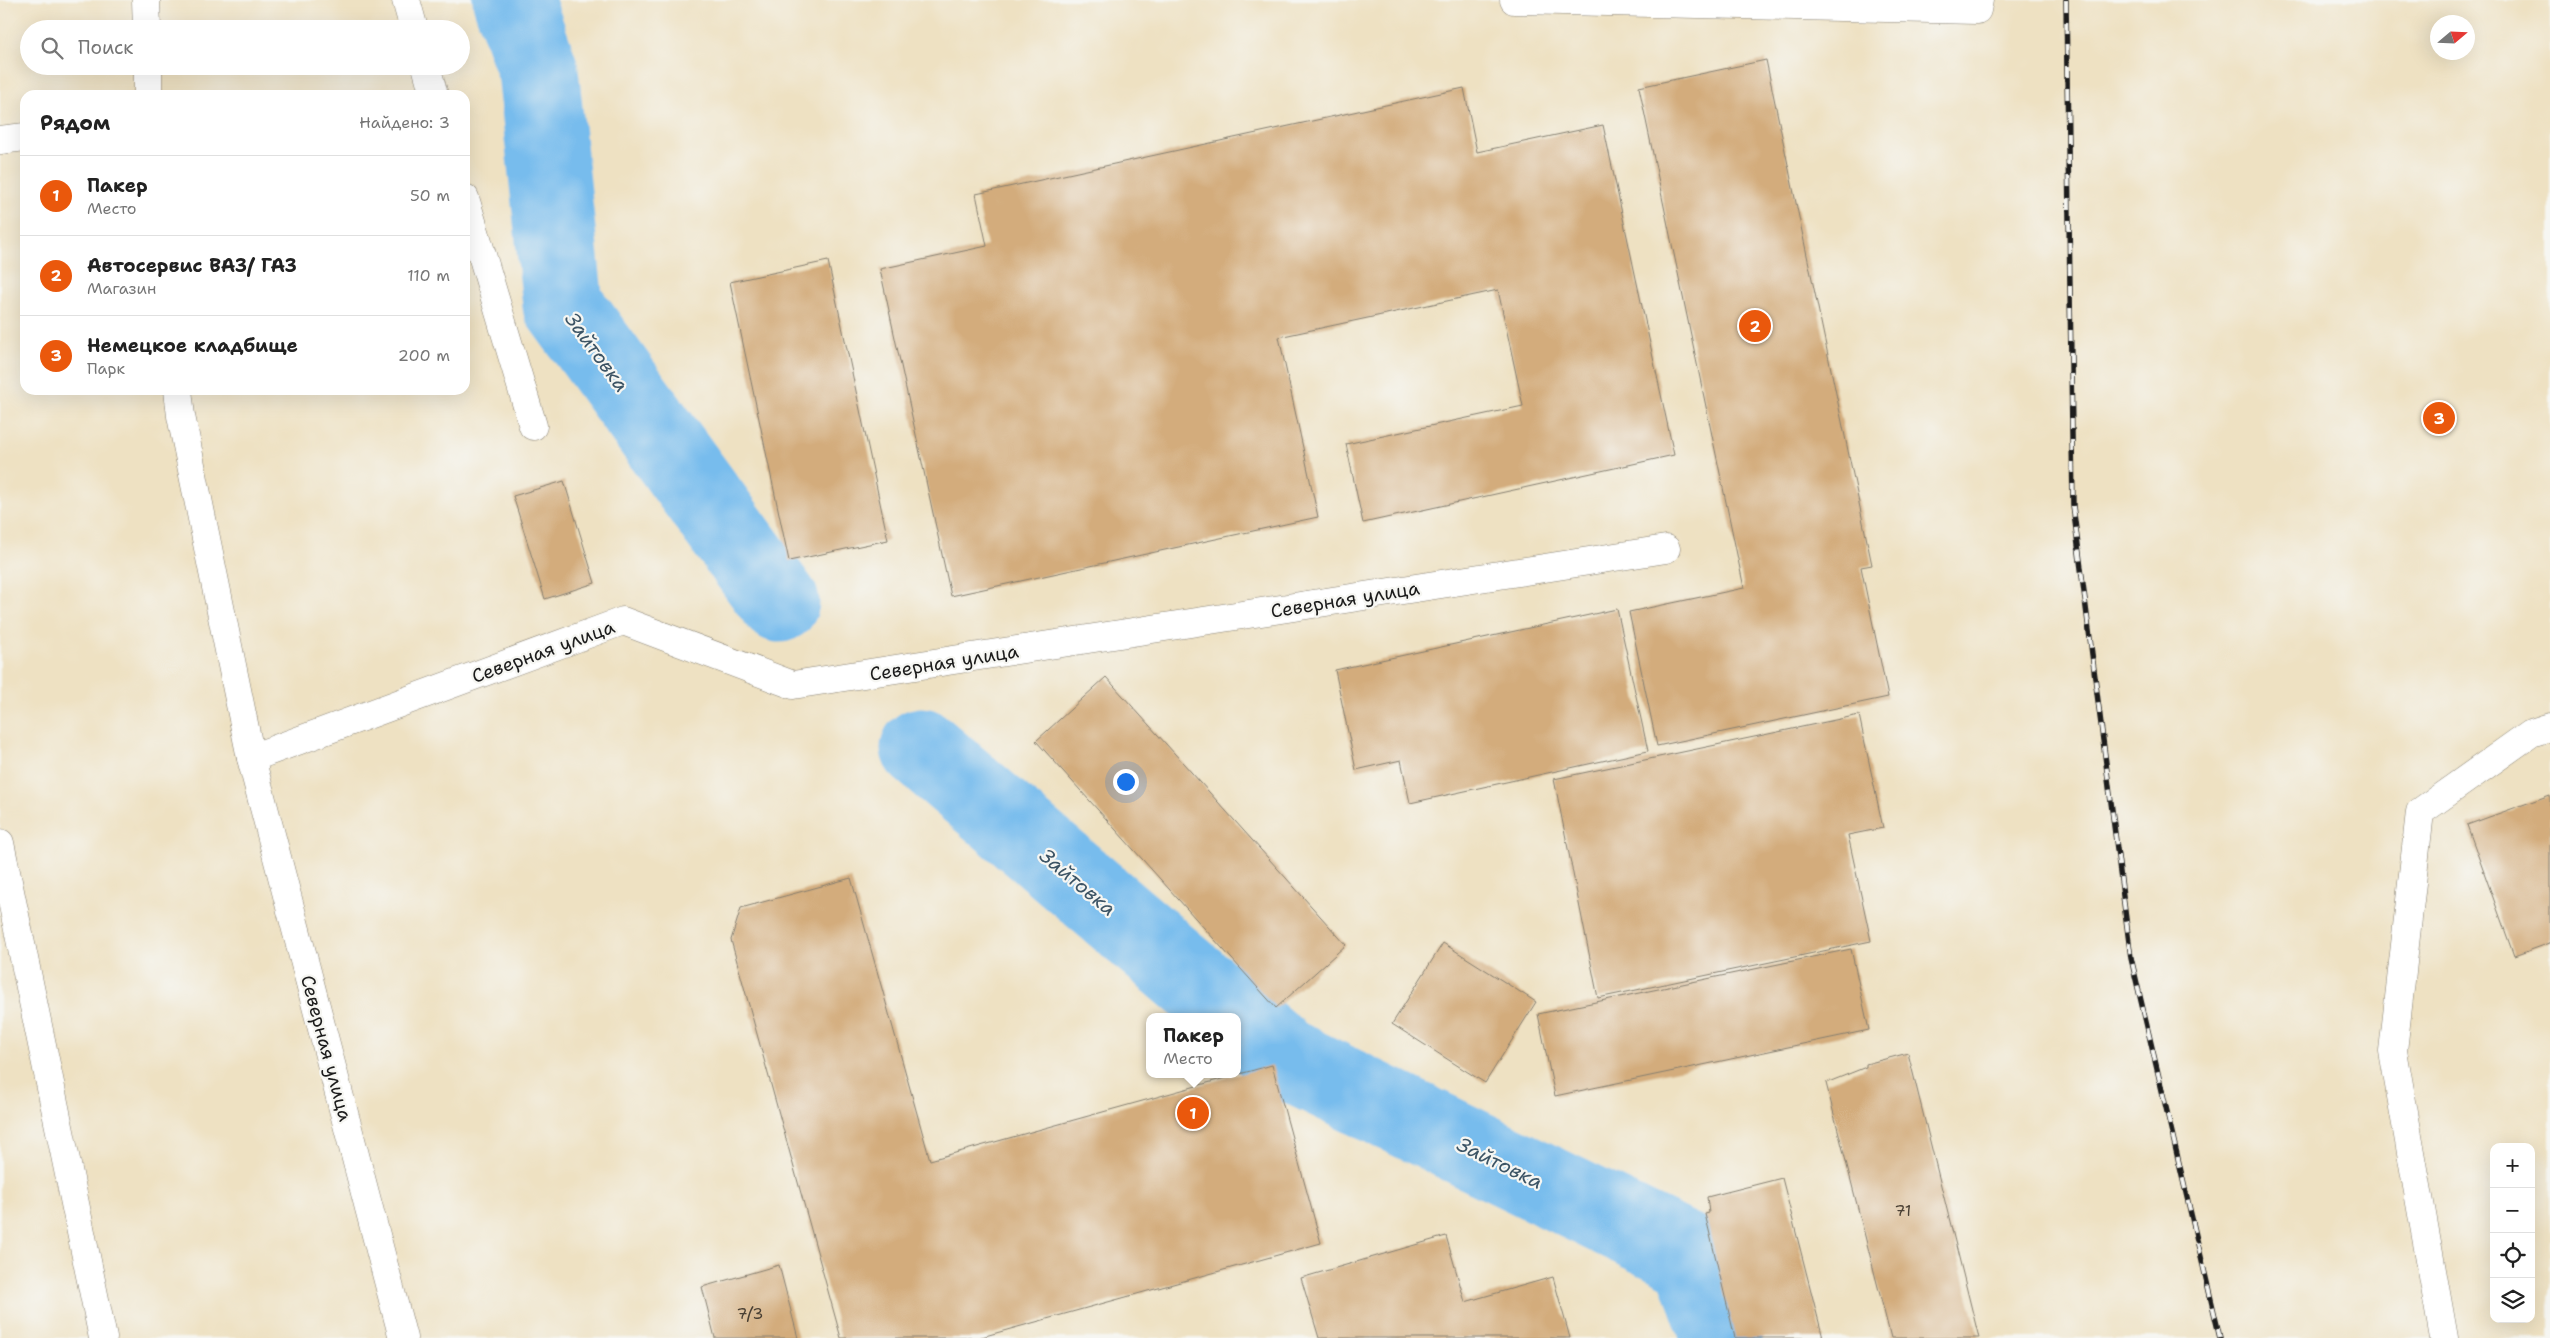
<!DOCTYPE html>
<html lang="ru">
<meta charset="utf-8">
<style>
:root{--surface:#fff;--page:#f2f2f2;--text:#222;--muted:#767676;--line:#e0e0e0;--accent:#ea580c}
body{margin:0;font-family:"Shantell Sans",sans-serif;background:var(--page);color:var(--text)}
.controls{position:absolute;right:15px;bottom:15px;display:grid;overflow:hidden;border-radius:10px;box-shadow:0 5px 20px #0002}
.controls button{width:45px;height:45px;display:grid;place-items:center;padding:0;border:0;border-bottom:1px solid var(--line);background:var(--surface);color:var(--text);font:25px sans-serif}
.compass{position:absolute;left:2430px;top:15px;width:45px;height:45px;border-radius:50%;background:var(--surface);box-shadow:0 5px 20px #0002;rotate:71deg}
.you{position:absolute;left:1125px;top:781px;width:18px;height:18px;margin:-12px;border:4px solid #fff;border-radius:50%;background:#1a73e8;box-shadow:0 0 0 8px #1a73e833}
.badge{display:grid;place-items:center;width:32px;height:32px;border-radius:50%;background:var(--accent);color:#fff;font-size:16px;font-weight:700}
.pin{position:absolute;translate:-50% -50%;border:2px solid #fff;box-shadow:0 1px 5px #0006}
.popup{position:absolute;left:1146px;top:1013px;width:95px;height:65px;box-sizing:border-box;display:grid;place-content:center;border-radius:10px;background:var(--surface);filter:drop-shadow(0 1px 4px #0005);font-size:16px;white-space:nowrap;color:var(--muted)}
.popup b{font-size:19px;color:var(--text)}
.popup::after{content:'';position:absolute;left:50%;top:100%;margin-left:-10px;border:10px solid transparent;border-top-color:var(--surface)}
.list{margin:0;padding:0;list-style:none}
h2{display:flex;justify-content:space-between;align-items:center;height:65px;margin:0;padding:0 20px;font-size:21px}
h2 small{font-size:16px;font-weight:400;color:var(--muted)}
.list li{display:grid;grid-template-columns:32px 1fr auto;gap:15px;align-items:center;box-sizing:border-box;height:80px;padding:0 20px;border-top:1px solid var(--line)}
.list b{display:block;font-size:19px;white-space:nowrap}
.list p{margin:0;font-size:16px;white-space:nowrap;color:var(--muted)}
.list em{font-size:16px;font-style:normal;color:var(--muted)}
.icon{flex:none;width:28px;height:28px;fill:none;stroke:currentColor;stroke-width:2;stroke-linecap:round;stroke-linejoin:round}
.map{position:relative;flex:none;width:2550px;height:1338px;overflow:hidden}
.search{position:absolute;background:var(--surface);box-shadow:0 5px 20px #0002;left:20px;top:20px;width:450px;height:55px;display:flex;align-items:center;gap:12px;box-sizing:border-box;padding:0 18px;border-radius:28px;color:var(--muted);font-size:19px}
.panel{position:absolute;background:var(--surface);box-shadow:0 5px 20px #0002;left:20px;top:90px;width:450px;height:305px;border-radius:15px}
.map>svg:first-child{display:block}
.lines{fill:none;stroke-linecap:round;stroke-linejoin:round}
.river{stroke:#77bced;stroke-width:81}
.building{fill:#d3ac7c}
.minor-casing{stroke:#857e6f;stroke-width:29}
.major-casing{stroke:#857e6f;stroke-width:29}
.minor{stroke:#fff;stroke-width:28}
.major{stroke:#fff;stroke-width:28}
.rail-casing{stroke:#1c1c1c;stroke-width:5.5}
.rail{stroke:#f6f6f2;stroke-width:4;stroke-dasharray:11;stroke-linecap:butt}
.labels{text-anchor:middle;stroke-width:4.5;stroke-linejoin:round;paint-order:stroke}
.number-label{font-size:16px;fill:#4a4034}
.street-label{font-size:19px;fill:#1c1c1c;stroke:#f6f6f2}
.water-label{font-size:20px;font-style:italic;fill:#3c5465;stroke:#f6f6f2}
</style>
<div class="map">
<svg width="2550" height="1338" viewBox="0 0 2550 1338">
<rect width="100%" height="100%" fill="#f6f6f2"/>
<filter id="ink" filterUnits="userSpaceOnUse"><feTurbulence type="fractalNoise" baseFrequency=".02" numOctaves="2"/><feDisplacementMap in="SourceGraphic" scale="10" xChannelSelector="R" yChannelSelector="G"/><feConvolveMatrix kernelMatrix="1 2 1 2 8 2 1 2 1" color-interpolation-filters="sRGB"/></filter>
<filter id="wash" filterUnits="userSpaceOnUse"><feTurbulence type="fractalNoise" baseFrequency=".0096" numOctaves="4" result="noise"/><feDisplacementMap in="SourceGraphic" scale="20" xChannelSelector="R" yChannelSelector="G"/><feGaussianBlur stdDeviation="1.12" result="paint"/><feColorMatrix in="noise" values="0 0 0 0 0 0 0 0 0 0 0 0 0 0 0 0 0 1.4 0 .05"/><feComposite in="paint" operator="in"/></filter>
<g filter="url(#wash)">
<rect width="100%" height="100%" fill="#eee1c2"/>
<g class="lines">
<g class="river">
<polyline points="513,0 538,71 563,305 779,602"/>
<polyline points="921,748 1236,1017"/>
<polyline points="1237,1018 1284,1058 1694,1257 1722,1338"/>
</g>
</g>
<g id="blocks">
<g class="building">
<polygon points="1766,60 1872,565 1861,567 1888,697 1657,746 1629,612 1744,588 1639,87"/>
<polygon points="1464,88 1477,152 1603,125 1674,455 1363,523 1346,444 1523,406 1498,290 1279,337 1318,517 951,596 880,269 987,246 976,194"/>
<polygon points="828,261 888,540 789,561 730,282"/>
<polygon points="564,481 595,583 545,599 513,496"/>
<polygon points="1617,609 1648,751 1410,803 1401,760 1356,770 1335,670"/>
<polygon points="1106,677 1346,945 1276,1008 1036,741"/>
<polygon points="1859,715 1883,828 1848,835 1871,941 1598,998 1554,779"/>
<polygon points="2550,795 2550,943 2514,956 2467,825"/>
<polygon points="851,878 930,1160 1272,1065 1321,1243 978,1338 841,1338 731,940 741,908"/>
<polygon points="1443,943 1536,1002 1485,1083 1392,1024"/>
<polygon points="1851,949 1869,1030 1555,1096 1538,1014"/>
<polygon points="1908,1053 1979,1338 1891,1338 1826,1083 1866,1067 1866,1064"/>
<polygon points="1782,1178 1823,1338 1735,1338 1705,1214 1709,1213 1707,1197"/>
<polygon points="1446,1236 1465,1302 1553,1277 1570,1338 1319,1338 1301,1278"/>
<polygon points="779,1265 798,1338 715,1338 702,1287"/>
</g>
</g>
</g>
<g filter="url(#ink)">
<use href="#blocks" fill-opacity="0" stroke="#857e6f" stroke-width="1"/>
<g class="lines">
<g class="minor-casing">
<g id="minor">
<polyline points="406,0 414,29"/>
<polyline points="1514,0 1977,10 1979,0"/>
<polyline points="426,66 434,95"/>
<polyline points="0,140 25,137"/>
<polyline points="465,198 533,426"/>
<polyline points="251,758 623,621 793,685 1666,549"/>
<polyline points="0,843 103,1338"/>
<polyline points="2444,1338 2393,1051 2420,812 2531,733 2550,727"/>
</g>
</g>
<g class="major-casing">
<g id="major">
<polyline points="146,0 147,29"/>
<polyline points="148,66 148,95"/>
<polyline points="178,390 181,416 251,758 403,1338"/>
</g>
</g>
<use href="#minor" class="minor"/>
<use href="#major" class="major"/>
<g class="rail-casing">
<polyline id="rail" points="2066,0 2073,506 2131,958 2220,1338"/>
</g>
<use href="#rail" class="rail"/>
</g>
</g>
<g class="labels">
<g class="number-label">
<text x="1903" y="1216">71</text>
<text x="750" y="1319">7/3</text>
</g>
<g class="street-label">
<text transform="translate(1345 599) rotate(-9)" y="7">Северная улица</text>
<text transform="translate(543 651) rotate(-20)" y="7">Северная улица</text>
<text transform="translate(944 662) rotate(-9)" y="7">Северная улица</text>
<text transform="translate(327 1048) rotate(75)" y="7">Северная улица</text>
</g>
<g class="water-label">
<text transform="translate(597 352) rotate(54)" y="7">Зайтовка</text>
<text transform="translate(1078 882) rotate(40)" y="7">Зайтовка</text>
<text transform="translate(1500 1163) rotate(26)" y="7">Зайтовка</text>
</g>
</g>
</svg>
<div class="controls">
<button>+</button>
<button>−</button>
<button><svg class="icon" aria-label="locate" viewBox="0 0 24 24"><circle cx="12" cy="12" r="6"/><path d="M12 2v4M12 18v4M2 12h4M18 12h4"/></svg></button>
<button><svg class="icon" aria-label="layers" viewBox="0 0 24 24"><path d="M12 4l9 5-9 5-9-5zM3 14l9 5 9-5"/></svg></button>
</div>
<svg class="compass" viewBox="-18 -18 36 36"><path d="M0-13l5 13h-10z" fill="#e53935"/><path d="M0 13l5-13h-10z" fill="#767676"/></svg>
<div class="you"></div>
<div class="pin badge" style="left:1193px;top:1113px">1</div>
<div class="popup"><b>Пакер</b>Место</div>
<div class="pin badge" style="left:1755px;top:326px">2</div>
<div class="pin badge" style="left:2439px;top:418px">3</div>
<div class="search"><svg class="icon" aria-label="search" viewBox="0 0 24 24"><circle cx="10" cy="10" r="6"/><path d="M15 15l6 6"/></svg>Поиск</div>
<section class="panel">
<h2>Рядом<small>Найдено: 3</small></h2>
<ul class="list">
<li><span class="badge">1</span><div><b>Пакер</b><p>Место</p></div><em>50 m</em></li>
<li><span class="badge">2</span><div><b>Автосервис ВАЗ/ ГАЗ</b><p>Магазин</p></div><em>110 m</em></li>
<li><span class="badge">3</span><div><b>Немецкое кладбище</b><p>Парк</p></div><em>200 m</em></li>
</ul>
</section>
</div>
